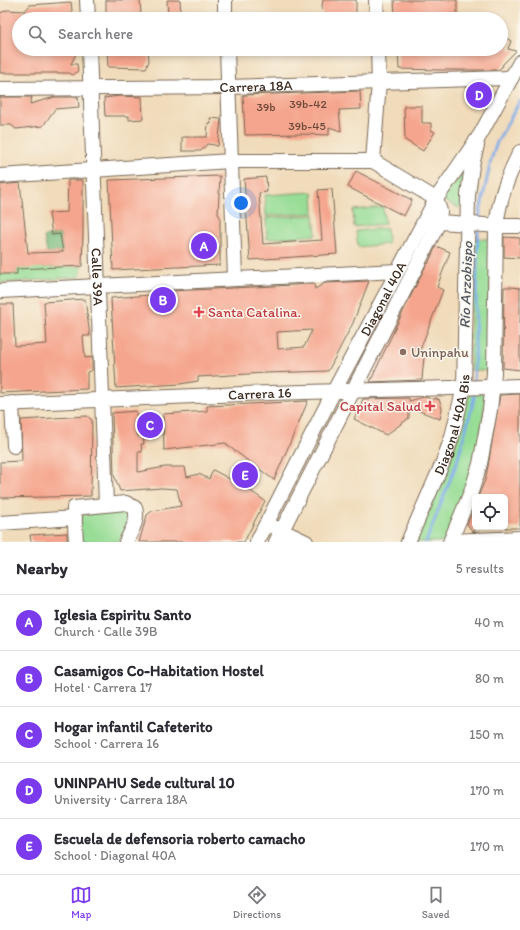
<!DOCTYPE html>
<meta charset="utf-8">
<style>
:root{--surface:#fff;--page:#f2f2f3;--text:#2b2b33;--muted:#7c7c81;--line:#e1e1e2;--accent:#7c3aed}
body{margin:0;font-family:Itim,sans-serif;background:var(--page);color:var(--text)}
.controls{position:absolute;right:12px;bottom:12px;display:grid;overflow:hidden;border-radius:6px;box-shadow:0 2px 6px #0003}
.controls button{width:36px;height:36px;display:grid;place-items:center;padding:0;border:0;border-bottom:1px solid var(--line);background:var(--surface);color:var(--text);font:20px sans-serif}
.you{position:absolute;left:241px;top:203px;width:14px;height:14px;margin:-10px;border:3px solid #fff;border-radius:50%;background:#1a73e8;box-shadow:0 0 0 6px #1a73e833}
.badge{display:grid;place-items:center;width:26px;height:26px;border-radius:50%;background:var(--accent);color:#fff;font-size:13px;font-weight:700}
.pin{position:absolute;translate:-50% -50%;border:2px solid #fff;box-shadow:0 1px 4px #0006}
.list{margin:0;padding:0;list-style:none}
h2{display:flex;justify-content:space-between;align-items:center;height:52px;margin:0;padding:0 16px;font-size:17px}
h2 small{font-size:13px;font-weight:400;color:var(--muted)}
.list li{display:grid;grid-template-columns:26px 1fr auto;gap:12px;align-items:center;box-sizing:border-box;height:56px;padding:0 16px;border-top:1px solid var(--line)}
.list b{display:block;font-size:15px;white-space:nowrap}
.list p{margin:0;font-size:13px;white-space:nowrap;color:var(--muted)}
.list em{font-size:13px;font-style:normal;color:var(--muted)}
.icon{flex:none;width:22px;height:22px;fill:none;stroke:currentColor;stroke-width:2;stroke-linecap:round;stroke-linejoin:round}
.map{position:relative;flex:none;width:520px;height:542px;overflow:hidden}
.search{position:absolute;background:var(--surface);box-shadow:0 2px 6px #0003;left:12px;right:12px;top:12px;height:44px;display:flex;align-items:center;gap:10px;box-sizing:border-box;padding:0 14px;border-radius:22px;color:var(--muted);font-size:15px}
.sheet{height:332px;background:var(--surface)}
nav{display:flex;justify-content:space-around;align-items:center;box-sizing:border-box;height:56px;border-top:1px solid var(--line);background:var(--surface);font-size:11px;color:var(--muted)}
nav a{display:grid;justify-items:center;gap:2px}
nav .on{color:var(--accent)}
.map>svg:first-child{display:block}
.green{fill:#98dd96;stroke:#6a845a}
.forest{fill:#7abc7f;stroke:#5a734e}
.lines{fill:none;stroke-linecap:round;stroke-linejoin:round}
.stream{stroke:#7eace8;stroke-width:3}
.building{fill:#f5a58d;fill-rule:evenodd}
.minor-casing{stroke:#7a6855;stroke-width:16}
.minor{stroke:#fff;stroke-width:14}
.health-dot{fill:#e0444e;stroke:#fbf7ec;stroke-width:1.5}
.education-dot{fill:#8d6e63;stroke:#fbf7ec;stroke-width:1.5}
.labels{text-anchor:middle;stroke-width:3;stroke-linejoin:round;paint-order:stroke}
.number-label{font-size:12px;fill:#6a493a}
.street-label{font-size:14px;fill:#3b2a1e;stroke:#fbf7ec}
.health-label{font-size:14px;fill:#be3a42;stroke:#fbf7ec;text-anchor:start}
.education-label{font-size:14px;fill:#785e54;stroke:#fbf7ec;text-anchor:start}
.water-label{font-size:15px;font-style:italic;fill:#525865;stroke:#fbf7ec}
</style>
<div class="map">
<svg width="520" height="542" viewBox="0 0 520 542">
<rect width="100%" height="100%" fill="#fbf7ec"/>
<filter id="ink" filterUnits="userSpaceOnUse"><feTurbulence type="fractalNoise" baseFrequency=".025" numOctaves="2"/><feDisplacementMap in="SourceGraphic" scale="8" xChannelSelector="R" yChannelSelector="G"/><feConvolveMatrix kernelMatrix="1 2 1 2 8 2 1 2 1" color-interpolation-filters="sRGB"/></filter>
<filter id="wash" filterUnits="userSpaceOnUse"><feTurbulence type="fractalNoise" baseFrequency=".012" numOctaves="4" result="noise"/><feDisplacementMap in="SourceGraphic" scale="16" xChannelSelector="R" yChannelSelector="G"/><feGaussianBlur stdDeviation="0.9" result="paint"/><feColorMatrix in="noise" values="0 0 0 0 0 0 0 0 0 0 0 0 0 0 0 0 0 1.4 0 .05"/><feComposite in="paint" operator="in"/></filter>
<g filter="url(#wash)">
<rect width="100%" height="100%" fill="#f0dbba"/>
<g class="green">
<polygon points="461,174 462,174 462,204 459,208 444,201 444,196"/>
<polygon points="313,192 314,213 266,216 265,195"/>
<polygon points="383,207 385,224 354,227 353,210"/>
<polygon points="314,215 316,235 267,239 266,218"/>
<polygon points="387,228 388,244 358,247 356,231"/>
<polygon points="472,239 491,239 489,371 470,370"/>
<polygon points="82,266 80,277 0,283 0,274 17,274 17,268"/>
<polygon points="486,393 478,457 444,542 415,542 442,483 456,442 468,395"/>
<polygon points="121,509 128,513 129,521 119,542 80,542 81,515"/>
</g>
<polygon class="forest" points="60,234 63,252 47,253 44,237"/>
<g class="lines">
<g class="stream">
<polyline points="479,220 480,212 491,160 497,142 520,101"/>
<polyline points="474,384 478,228"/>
<polyline points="426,542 457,462 474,399 474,392"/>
</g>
</g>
<g id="blocks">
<g class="building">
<polygon points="106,0 140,0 141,15 126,16 126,19 106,19"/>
<polygon points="167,0 180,0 181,19 168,19"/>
<polygon points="323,0 356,0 356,19 323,19 322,6"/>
<polygon points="394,0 457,0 457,19 395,19"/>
<polygon points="71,2 73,19 19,19 19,49 76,49 76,54 71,64 77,64 78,71 73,75 69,73 0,73 0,13 7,10 25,11 30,5"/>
<polygon points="501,35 511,41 508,49 516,51 503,64 502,67 498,70 440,70 399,69 398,49 501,49"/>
<polygon points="107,49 121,49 121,54 140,51 139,49 148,49 149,61 146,68 108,67"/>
<polygon points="360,91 361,109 339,110 341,131 329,127 329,135 301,134 245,135 243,96 245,95"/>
<polygon points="120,96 142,97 143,119 129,120 129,116 105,116 104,98"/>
<polygon points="0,97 32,97 30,104 55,97 78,97 79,107 55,109 43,126 16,129 11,125 0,125"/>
<polygon points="404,106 422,106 422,123 431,123 431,130 435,132 423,151 405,140"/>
<polygon points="210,118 221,119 218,146 216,146 215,145 207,144 201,151 182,151 182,137 207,137 208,123 211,124"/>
<polygon points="356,171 412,200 404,216 348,187"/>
<polygon points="220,176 218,214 220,217 220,265 113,270 109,180"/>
<polygon points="266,177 267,192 259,193 263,244 322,240 318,190 332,189 337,254 250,260 244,179"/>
<polygon points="68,180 83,180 83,233 82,266 17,269 17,274 0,274 0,185 20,183 28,253 63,252 60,234 52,235 49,213 67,212"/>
<polygon points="504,237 520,238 520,258 504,257"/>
<polygon points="436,246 450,252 437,287 443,290 420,350 424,356 422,380 370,382 399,320 427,263 428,264"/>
<path d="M369,281L353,323L328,371L265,373L198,377V381L180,384L116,388L111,298L150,295L151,300L172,298V291L314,284L315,289L325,283ZM312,330L304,347L278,349L277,332Z"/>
<polygon points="504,287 511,287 520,288 520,370 503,368"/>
<polygon points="85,299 90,336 83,336 85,358 92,357 92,370 87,372 87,389 0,393 0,304 13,304 15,346 47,344 44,302"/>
<polygon points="520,394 520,528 505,528 505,497 478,497 485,480 488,466 500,395"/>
<polygon points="424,397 427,397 431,400 437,398 437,400 439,399 442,409 440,419 409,407 409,418 386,435 354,419 363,399 409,398 409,401"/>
<polygon points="308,401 274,480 227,445 226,443 164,450 163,414 207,411 207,406"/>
<polygon points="136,411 138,436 143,435 144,444 141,444 142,452 138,452 138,472 165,467 185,467 187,477 199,474 209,479 213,470 245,487 265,501 244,542 139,542 147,515 152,511 181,506 177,489 161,488 120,491 114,475 112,413"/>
<polygon points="87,416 92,420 91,496 0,498 0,462 22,461 21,420"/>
<polygon points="475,506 475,531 473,532 467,524"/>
<polygon points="67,533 67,542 31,542 30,535"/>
</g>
</g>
</g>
<g filter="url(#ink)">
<use href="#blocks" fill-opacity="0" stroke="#7a6855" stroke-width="1"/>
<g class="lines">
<g class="minor-casing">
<g id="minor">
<polyline points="87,0 88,19"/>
<polyline points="225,0 225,19"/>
<polyline points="376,0 377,19"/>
<path id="s1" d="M89,49L106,504"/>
<polyline points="227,49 235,278"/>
<path id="s2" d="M0,89L228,87L505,78L512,77"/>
<polyline points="373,161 379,82 378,49"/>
<polyline points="0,176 231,161 373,161 436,199"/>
<polyline points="439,222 500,226 520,226"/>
<polyline points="0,291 397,271"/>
<polyline points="12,403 14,446"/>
<path id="s3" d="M0,404L269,393L520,386"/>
<polyline points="0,523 75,518"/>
<polyline points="274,527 306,542"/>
<polyline points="451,541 520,538"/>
<path d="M76,542L74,508L126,503L135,508C139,520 131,531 126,542"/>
<path id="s4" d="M257,542L334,391L436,199L480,135L520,62"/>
<polyline points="276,542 439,222 440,211 436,199"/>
<path id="s5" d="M408,542L443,462L452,437L464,387L468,195L472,165L477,145"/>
<path d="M450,542L471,492L480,464L490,410L494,373L496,226C500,197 507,178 520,152"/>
</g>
</g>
<use href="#minor" class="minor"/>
</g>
</g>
<g class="health-dot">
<path d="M197 306h4v4h4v4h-4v4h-4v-4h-4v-4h4z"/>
<path d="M428 400h4v4h4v4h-4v4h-4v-4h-4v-4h4z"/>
</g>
<circle class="education-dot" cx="403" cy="352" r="4"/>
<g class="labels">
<g class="number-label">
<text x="308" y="108">39b-42</text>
<text x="266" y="111">39b</text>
<text x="307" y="130">39b-45</text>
</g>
<g class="street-label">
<text dy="5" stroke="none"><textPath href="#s2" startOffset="256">Carrera 18A</textPath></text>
<text dy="5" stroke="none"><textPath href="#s1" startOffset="228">Calle 39A</textPath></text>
<text dy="5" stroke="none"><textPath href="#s4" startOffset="274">Diagonal 40A</textPath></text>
<text dy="5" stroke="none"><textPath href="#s3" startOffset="260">Carrera 16</textPath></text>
<text dy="5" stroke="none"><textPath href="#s5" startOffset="126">Diagonal 40A Bis</textPath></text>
</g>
<g class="health-label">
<text x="208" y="317">Santa Catalina.</text>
<text x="421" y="411" text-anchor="end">Capital Salud</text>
</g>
<g class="education-label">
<text x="411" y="357">Uninpahu</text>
</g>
<g class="water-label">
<text transform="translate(466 285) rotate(-88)" y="5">Río Arzobispo</text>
</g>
</g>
</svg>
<div class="controls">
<button><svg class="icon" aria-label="locate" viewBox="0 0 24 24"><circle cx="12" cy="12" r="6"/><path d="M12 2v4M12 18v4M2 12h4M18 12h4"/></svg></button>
</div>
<div class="you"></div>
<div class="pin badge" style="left:204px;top:246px">A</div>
<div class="pin badge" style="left:163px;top:300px">B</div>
<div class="pin badge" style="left:150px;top:425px">C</div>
<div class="pin badge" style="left:479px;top:95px">D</div>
<div class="pin badge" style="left:245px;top:475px">E</div>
<div class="search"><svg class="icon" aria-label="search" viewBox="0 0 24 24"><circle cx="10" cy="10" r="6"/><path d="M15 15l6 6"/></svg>Search here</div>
</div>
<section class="sheet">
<h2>Nearby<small>5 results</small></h2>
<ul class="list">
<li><span class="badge">A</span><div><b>Iglesia Espiritu Santo</b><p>Church · Calle 39B</p></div><em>40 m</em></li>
<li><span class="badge">B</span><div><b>Casamigos Co-Habitation Hostel</b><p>Hotel · Carrera 17</p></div><em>80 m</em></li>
<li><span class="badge">C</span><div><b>Hogar infantil Cafeterito</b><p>School · Carrera 16</p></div><em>150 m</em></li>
<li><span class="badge">D</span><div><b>UNINPAHU Sede cultural 10</b><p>University · Carrera 18A</p></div><em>170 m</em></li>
<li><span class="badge">E</span><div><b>Escuela de defensoria roberto camacho</b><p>School · Diagonal 40A</p></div><em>170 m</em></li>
</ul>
</section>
<nav>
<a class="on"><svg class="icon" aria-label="map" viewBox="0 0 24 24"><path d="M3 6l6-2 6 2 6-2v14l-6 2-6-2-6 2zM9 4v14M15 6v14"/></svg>Map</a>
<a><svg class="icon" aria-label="directions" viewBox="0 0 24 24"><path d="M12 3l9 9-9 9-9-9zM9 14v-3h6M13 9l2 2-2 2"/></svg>Directions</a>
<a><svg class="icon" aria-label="saved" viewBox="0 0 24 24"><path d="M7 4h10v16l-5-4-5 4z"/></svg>Saved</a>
</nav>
